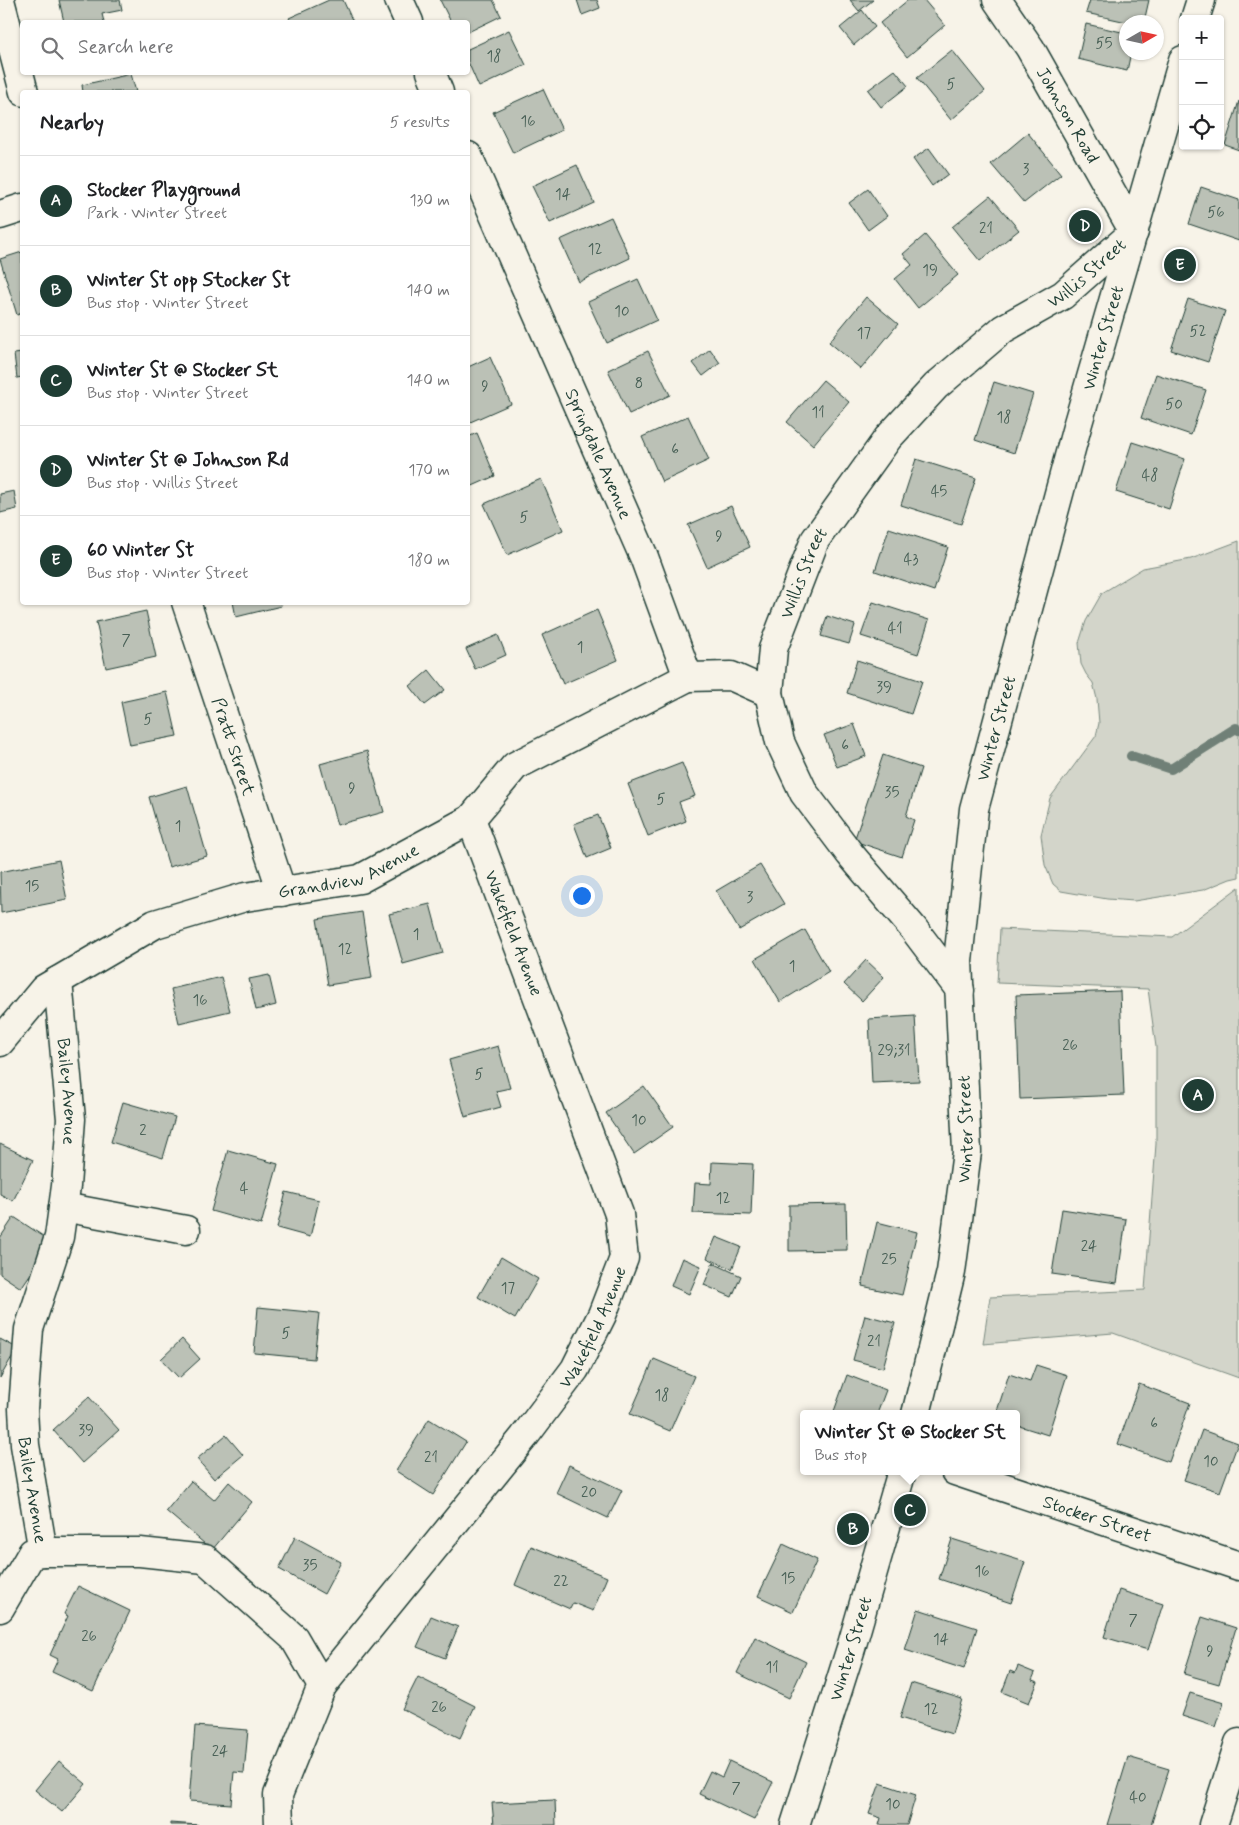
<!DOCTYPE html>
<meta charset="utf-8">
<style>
:root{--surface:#fff;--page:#f6f6f6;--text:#202124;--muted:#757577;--line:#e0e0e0;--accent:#1f3d34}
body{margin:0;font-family:Mynerve,sans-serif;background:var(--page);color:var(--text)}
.controls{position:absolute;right:15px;top:15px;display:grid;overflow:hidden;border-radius:5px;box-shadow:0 1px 4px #0004}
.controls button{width:45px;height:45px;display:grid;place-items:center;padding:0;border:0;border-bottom:1px solid var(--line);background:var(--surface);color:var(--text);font:25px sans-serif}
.compass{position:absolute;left:1119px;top:15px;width:45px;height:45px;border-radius:50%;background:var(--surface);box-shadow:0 1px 4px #0004;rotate:81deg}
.you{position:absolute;left:581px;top:895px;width:18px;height:18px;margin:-12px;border:4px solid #fff;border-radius:50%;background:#1a73e8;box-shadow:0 0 0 8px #1a73e833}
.badge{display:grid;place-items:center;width:32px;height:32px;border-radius:50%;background:var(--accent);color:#fff;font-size:16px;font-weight:700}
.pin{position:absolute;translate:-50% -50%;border:2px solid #fff;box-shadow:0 1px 5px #0006}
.popup{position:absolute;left:800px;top:1410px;width:220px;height:65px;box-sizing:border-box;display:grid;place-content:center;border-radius:5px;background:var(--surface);filter:drop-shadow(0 1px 4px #0005);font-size:16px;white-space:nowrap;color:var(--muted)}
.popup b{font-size:19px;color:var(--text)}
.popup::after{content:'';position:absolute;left:50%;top:100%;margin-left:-10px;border:10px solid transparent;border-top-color:var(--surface)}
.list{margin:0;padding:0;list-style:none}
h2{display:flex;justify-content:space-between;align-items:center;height:65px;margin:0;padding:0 20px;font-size:21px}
h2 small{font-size:16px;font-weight:400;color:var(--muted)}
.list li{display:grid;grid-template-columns:32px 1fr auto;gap:15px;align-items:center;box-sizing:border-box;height:90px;padding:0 20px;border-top:1px solid var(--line)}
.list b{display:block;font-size:19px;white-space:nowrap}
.list p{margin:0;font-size:16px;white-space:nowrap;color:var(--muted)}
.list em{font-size:16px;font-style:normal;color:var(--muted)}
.icon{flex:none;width:28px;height:28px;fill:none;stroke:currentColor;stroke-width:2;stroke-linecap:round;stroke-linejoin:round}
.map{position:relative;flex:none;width:1239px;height:1825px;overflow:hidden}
.search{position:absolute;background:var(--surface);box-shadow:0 1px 4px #0004;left:20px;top:20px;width:450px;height:55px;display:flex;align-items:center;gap:12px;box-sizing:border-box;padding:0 18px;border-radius:5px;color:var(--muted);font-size:19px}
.panel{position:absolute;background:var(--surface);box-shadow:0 1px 4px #0004;left:20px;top:90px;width:450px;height:515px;border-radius:5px}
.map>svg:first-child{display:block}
.green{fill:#d3d5ca;stroke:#79897f}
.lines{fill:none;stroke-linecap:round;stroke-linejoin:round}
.stream{stroke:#6f8077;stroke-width:10}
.building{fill:#bbc1b6;stroke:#1f3d34}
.street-casing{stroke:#1f3d34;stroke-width:31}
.primary-casing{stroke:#1f3d34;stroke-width:31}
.street{stroke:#f7f3e8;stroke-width:28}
.primary{stroke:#f7f3e8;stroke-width:28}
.labels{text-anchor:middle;stroke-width:5;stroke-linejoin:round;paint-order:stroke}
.number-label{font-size:15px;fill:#465e54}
.street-label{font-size:18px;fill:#1f3d34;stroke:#f7f3e8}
</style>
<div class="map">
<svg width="1239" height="1825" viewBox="0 0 1239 1825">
<rect width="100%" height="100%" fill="#f7f3e8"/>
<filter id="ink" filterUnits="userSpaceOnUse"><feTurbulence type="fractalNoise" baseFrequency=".02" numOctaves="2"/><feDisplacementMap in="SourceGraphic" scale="10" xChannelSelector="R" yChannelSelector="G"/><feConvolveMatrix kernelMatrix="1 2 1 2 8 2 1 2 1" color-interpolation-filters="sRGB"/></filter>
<g filter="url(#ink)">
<g class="green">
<polygon points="1239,541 1239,877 1230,879 1203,890 1134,901 1107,899 1061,891 1053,884 1045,865 1041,835 1050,798 1096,736 1099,723 1097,699 1093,683 1086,674 1081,664 1079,643 1086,621 1102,593 1143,568 1191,559"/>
<polygon points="1239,887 1239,1378 1113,1333 983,1344 990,1297 1145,1290 1156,1144 1156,1047 1148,989 997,983 1000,929 1172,937"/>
</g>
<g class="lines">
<polyline class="stream" points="1131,756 1171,769 1236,728 1239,730"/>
</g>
<g class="building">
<polygon points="59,0 120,0 122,10 102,14 104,22 64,22"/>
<polygon points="329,0 343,0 353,22 291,22 289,18"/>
<polygon points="440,0 493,0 501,16 468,32 468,22 451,22"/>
<polygon points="577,0 597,0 600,8 582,15"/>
<polygon points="850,0 873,0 859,11"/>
<polygon points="908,0 924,0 945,25 907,57 880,23"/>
<polygon points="1090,0 1149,0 1144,22 1127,22 1086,13"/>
<polygon points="862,10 875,27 854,45 840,28"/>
<polygon points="1086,24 1126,33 1126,52 1131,52 1127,71 1078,59"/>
<polygon points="509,30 526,65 479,87 468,62 468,49"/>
<polygon points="952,50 985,91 951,120 917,78"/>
<polygon points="895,70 908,86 881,107 868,90"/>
<polygon points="131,74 136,92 83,92 82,85"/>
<polygon points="543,89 562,130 513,153 493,112"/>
<polygon points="1239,101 1239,150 1225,145"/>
<polygon points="1028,133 1061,174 1024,203 991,164"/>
<polygon points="929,148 948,174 932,186 913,159"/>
<polygon points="577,165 594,203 550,223 532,186"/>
<polygon points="1201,187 1239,200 1239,241 1189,224"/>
<polygon points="868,189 887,216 868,230 849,203"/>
<polygon points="990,196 1019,230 980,261 952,227"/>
<polygon points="611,217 630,258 579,282 560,240"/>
<polygon points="925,235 958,275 918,308 895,279 912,265 903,254"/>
<polygon points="22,252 22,313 17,315 0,259"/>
<polygon points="638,279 657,320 607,343 588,302"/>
<polygon points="866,297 898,324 861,369 829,342"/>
<polygon points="1188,299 1225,311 1208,362 1171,350"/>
<polygon points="710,349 720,363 703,376 693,363"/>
<polygon points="648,351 670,395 629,414 608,370"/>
<polygon points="22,353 22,377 17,378 14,354"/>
<polygon points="490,357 511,404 468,423 468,367"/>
<polygon points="1156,374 1206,390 1191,435 1141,418"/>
<polygon points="823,380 849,402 813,445 787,422"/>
<polygon points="994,382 1033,394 1014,453 975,440"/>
<polygon points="688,416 709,460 662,482 642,437"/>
<polygon points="477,433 495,476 468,488 468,437"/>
<polygon points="1132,442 1185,459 1169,509 1116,492"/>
<polygon points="916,459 976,478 961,524 901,505"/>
<polygon points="541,479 563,530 507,555 484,504"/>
<polygon points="14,491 17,509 0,513 0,494"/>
<polygon points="731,506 750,547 707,567 688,525"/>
<polygon points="889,528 948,547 934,591 875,571"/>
<polygon points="233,602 280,602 281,606 236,617"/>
<polygon points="873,602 929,620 918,654 861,636"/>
<polygon points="597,610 618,660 563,684 542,635"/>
<polygon points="146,611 156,657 106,668 96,622"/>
<polygon points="827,616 855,625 849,644 821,636"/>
<polygon points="498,635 506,655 475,669 466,649"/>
<polygon points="857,660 922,681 911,714 847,693"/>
<polygon points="429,670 445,690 425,705 410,686"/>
<polygon points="167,692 177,736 130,745 121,702"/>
<polygon points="854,724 866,756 837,767 824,735"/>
<polygon points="367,751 384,812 337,825 320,764"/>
<polygon points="883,755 921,768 906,816 914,820 902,857 854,841"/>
<polygon points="682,763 695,796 679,802 686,821 648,836 628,784"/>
<polygon points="187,786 207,856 169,867 149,797"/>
<polygon points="598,815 611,848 587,858 574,824"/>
<polygon points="59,860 67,900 1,913 0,872"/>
<polygon points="760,865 784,904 739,930 716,891"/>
<polygon points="430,904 443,953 403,964 389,914"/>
<polygon points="362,912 372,978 328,985 317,919"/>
<polygon points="805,930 829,972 780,1002 755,959"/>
<polygon points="866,960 884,977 862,1001 844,984"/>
<polygon points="269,975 276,1005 256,1010 249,979"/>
<polygon points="221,977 230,1011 179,1023 171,989"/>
<polygon points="1120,991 1124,1095 1020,1099 1016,995"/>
<polygon points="915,1016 919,1081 872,1083 869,1019"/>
<polygon points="498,1046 510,1088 496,1091 501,1107 465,1117 449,1060"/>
<polygon points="644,1086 673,1127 634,1154 606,1113"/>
<polygon points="123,1102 175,1117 163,1158 111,1142"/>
<polygon points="0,1144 33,1160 13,1201 0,1194"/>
<polygon points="228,1150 278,1164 261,1225 211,1211"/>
<polygon points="712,1162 753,1164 751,1215 693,1213 695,1183 711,1184"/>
<polygon points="286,1192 319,1200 310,1237 277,1228"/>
<polygon points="846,1204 847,1250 789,1251 789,1205"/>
<polygon points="1062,1209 1126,1219 1117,1283 1052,1274"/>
<polygon points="14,1217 52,1242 21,1288 0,1274 0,1238"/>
<polygon points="877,1222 917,1232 902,1295 862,1286"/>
<polygon points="716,1237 741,1247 732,1269 707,1258"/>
<polygon points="501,1257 538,1279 515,1319 478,1297"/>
<polygon points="682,1258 701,1266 689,1294 671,1286"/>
<polygon points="713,1263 741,1276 732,1297 704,1285"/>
<polygon points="258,1307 319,1313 314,1359 254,1353"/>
<polygon points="865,1315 895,1323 883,1368 853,1360"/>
<polygon points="0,1339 17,1348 0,1378"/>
<polygon points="182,1339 200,1359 179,1378 161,1359"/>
<polygon points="654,1359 694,1376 670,1431 630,1414"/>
<polygon points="1036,1365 1067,1375 1048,1435 1016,1425 1016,1414 996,1414 1009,1374 1030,1381"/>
<polygon points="847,1375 886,1390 877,1414 833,1414"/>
<polygon points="1139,1384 1190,1403 1169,1462 1118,1444"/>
<polygon points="89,1397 119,1430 82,1463 53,1430"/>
<polygon points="429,1419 466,1442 433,1495 396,1471"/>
<polygon points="1202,1430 1238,1443 1220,1492 1184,1480"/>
<polygon points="226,1435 243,1455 214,1479 197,1459"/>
<polygon points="569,1465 622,1490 608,1518 556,1493"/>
<polygon points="191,1481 214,1500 229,1482 252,1502 212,1550 166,1511"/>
<polygon points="295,1537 341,1562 324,1594 279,1569"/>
<polygon points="952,1539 1025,1562 1011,1603 939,1579"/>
<polygon points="783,1544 817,1560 793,1612 758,1596"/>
<polygon points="531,1546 607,1577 593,1611 573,1603 570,1609 515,1585"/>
<polygon points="78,1586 130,1611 93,1691 52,1672 58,1659 50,1655 68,1616 64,1614"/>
<polygon points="1119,1590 1163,1604 1148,1650 1104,1637"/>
<polygon points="918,1609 977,1628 964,1669 905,1650"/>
<polygon points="431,1616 458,1627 445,1658 417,1647"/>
<polygon points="1202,1617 1236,1628 1219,1684 1184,1674"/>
<polygon points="755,1637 806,1662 789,1698 737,1673"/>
<polygon points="1018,1666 1035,1673 1032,1680 1038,1682 1029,1703 1002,1692 1010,1671 1015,1673"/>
<polygon points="418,1677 475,1706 460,1738 402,1709"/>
<polygon points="911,1683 962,1699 952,1734 900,1718"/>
<polygon points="1190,1693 1224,1703 1216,1727 1182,1716"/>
<polygon points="195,1726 248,1730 244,1773 234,1772 231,1804 189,1801"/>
<polygon points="1128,1757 1169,1769 1151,1825 1107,1825"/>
<polygon points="59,1761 86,1784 62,1812 35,1790"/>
<polygon points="729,1761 773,1782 754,1820 699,1794 710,1771 722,1777"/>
<polygon points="880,1783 916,1795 907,1825 879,1825 881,1818 869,1814"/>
<polygon points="555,1800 556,1825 494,1825 492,1803"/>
<polygon points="170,1823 198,1825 170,1825"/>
</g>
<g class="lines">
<g class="street-casing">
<g id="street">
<polyline points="0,0 24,92"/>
<polyline points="399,0 409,22"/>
<polyline points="431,72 439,92"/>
<path id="s1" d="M468,156L644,557L688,677L731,676L769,693"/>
<polyline points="0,215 22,208"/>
<path id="s2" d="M186,602L282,892"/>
<path id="s3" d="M58,981L71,1119L66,1186L59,1237L29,1329L23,1409L25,1445L43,1552H140L205,1559L294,1638L322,1686L278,1795L279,1825"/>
<path id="s4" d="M960,990L913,928L850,854L804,793L780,742L769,693L773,649L815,540L888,438L936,386L1003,329L1063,295L1134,232L1030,48L997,0"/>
<path id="s5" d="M0,1042L44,989L155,924L245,897L360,879L471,819L515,766L688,677"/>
<polyline points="63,1207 186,1230"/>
<path id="s6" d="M955,1471L1239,1566"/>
<polyline points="0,1608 32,1553 43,1552"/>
<path id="s7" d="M322,1686L524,1437L575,1369L602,1315L624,1258L619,1214L471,819"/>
<polyline points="1213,1825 1239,1743"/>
</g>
</g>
<g class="primary-casing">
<g id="primary">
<polyline points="1195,19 1201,0"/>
<path id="s8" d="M916,1414L951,1272L967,1152L958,961L974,809L1078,423L1183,60"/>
<path id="s9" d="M795,1825L851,1648L902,1471"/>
</g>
</g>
<use href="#street" class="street"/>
<use href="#primary" class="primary"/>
</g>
</g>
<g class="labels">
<g class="number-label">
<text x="1104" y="48">55</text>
<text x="494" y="61">18</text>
<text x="951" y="89">5</text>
<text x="528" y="126">16</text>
<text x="1026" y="174">3</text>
<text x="563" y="199">14</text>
<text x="1216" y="217">56</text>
<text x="986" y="233">21</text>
<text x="595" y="254">12</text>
<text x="930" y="275">19</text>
<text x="622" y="316">10</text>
<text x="1198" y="336">52</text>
<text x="864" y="338">17</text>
<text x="639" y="388">8</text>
<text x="485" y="391">9</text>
<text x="1174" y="409">50</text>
<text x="818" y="417">11</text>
<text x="1004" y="422">18</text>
<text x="675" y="454">6</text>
<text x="1150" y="480">48</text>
<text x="939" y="496">45</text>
<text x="524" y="522">5</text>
<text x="719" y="541">9</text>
<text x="911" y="564">43</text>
<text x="895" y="633">41</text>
<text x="126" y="645">7</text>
<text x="580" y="652">1</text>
<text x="884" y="692">39</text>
<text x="148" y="724">5</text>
<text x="845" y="750">6</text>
<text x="352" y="793">9</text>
<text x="892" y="797">35</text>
<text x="661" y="804">5</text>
<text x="178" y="831">1</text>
<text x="32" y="891">15</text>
<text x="750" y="902">3</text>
<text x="416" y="939">1</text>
<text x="345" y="954">12</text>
<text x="792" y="971">1</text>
<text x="200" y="1005">16</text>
<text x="1070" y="1050">26</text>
<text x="894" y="1055">29;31</text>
<text x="479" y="1079">5</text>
<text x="639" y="1125">10</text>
<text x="143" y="1135">2</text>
<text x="244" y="1193">4</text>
<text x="723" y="1203">12</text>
<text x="1089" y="1251">24</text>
<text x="889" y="1264">25</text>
<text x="508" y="1293">17</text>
<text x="286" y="1338">5</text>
<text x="874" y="1346">21</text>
<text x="662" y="1400">18</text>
<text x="1154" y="1428">6</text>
<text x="86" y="1435">39</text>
<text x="431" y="1462">21</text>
<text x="1211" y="1466">10</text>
<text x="589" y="1497">20</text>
<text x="310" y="1570">35</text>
<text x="982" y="1576">16</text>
<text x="788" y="1583">15</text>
<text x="561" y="1586">22</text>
<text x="1133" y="1625">7</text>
<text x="89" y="1641">26</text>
<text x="941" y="1644">14</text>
<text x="1210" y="1656">9</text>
<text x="772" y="1672">11</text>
<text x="439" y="1712">26</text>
<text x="931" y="1714">12</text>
<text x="220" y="1756">24</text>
<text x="736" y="1793">7</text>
<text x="1138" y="1802">40</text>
<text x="893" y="1809">10</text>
</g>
<g class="street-label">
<text transform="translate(1068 115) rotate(60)" y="6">Johnson Road</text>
<text dy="6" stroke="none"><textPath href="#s4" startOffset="904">Willis Street</textPath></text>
<text dy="6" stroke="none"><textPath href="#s8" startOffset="1100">Winter Street</textPath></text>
<text dy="6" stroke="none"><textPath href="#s1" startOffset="325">Springdale Avenue</textPath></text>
<text dy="6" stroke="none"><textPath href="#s4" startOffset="484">Willis Street</textPath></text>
<text dy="6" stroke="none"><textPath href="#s8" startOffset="695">Winter Street</textPath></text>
<text dy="6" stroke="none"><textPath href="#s2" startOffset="152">Pratt Street</textPath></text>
<text dy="6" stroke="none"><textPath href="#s5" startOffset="399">Grandview Avenue</textPath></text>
<text transform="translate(514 933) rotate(69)" y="6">Wakefield Avenue</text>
<text dy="6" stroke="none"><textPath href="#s3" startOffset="111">Bailey Avenue</textPath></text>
<text dy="6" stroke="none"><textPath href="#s8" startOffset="290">Winter Street</textPath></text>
<text dy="6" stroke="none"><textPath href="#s7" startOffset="451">Wakefield Avenue</textPath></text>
<text dy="6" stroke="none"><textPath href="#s3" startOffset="516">Bailey Avenue</textPath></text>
<text dy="6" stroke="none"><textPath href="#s6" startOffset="150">Stocker Street</textPath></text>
<text dy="6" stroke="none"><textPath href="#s9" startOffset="185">Winter Street</textPath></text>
</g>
</g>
</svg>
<div class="controls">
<button>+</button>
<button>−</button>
<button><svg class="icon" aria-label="locate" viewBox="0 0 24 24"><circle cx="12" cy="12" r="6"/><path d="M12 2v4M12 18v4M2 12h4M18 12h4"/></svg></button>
</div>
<svg class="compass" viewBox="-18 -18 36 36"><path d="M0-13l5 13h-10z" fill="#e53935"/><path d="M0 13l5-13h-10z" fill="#757577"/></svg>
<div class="you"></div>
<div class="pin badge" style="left:1198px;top:1095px">A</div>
<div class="pin badge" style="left:853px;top:1529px">B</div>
<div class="pin badge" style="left:910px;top:1510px">C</div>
<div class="popup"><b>Winter St @ Stocker St</b>Bus stop</div>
<div class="pin badge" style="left:1085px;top:226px">D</div>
<div class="pin badge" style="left:1180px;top:265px">E</div>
<div class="search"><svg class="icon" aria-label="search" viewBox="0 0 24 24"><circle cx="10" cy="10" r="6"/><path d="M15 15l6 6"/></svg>Search here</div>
<section class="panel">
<h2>Nearby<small>5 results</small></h2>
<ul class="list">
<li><span class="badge">A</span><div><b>Stocker Playground</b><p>Park · Winter Street</p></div><em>130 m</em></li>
<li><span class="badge">B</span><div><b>Winter St opp Stocker St</b><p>Bus stop · Winter Street</p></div><em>140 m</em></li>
<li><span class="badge">C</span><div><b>Winter St @ Stocker St</b><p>Bus stop · Winter Street</p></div><em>140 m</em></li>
<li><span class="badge">D</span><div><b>Winter St @ Johnson Rd</b><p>Bus stop · Willis Street</p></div><em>170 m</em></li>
<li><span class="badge">E</span><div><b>60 Winter St</b><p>Bus stop · Winter Street</p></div><em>180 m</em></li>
</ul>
</section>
</div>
